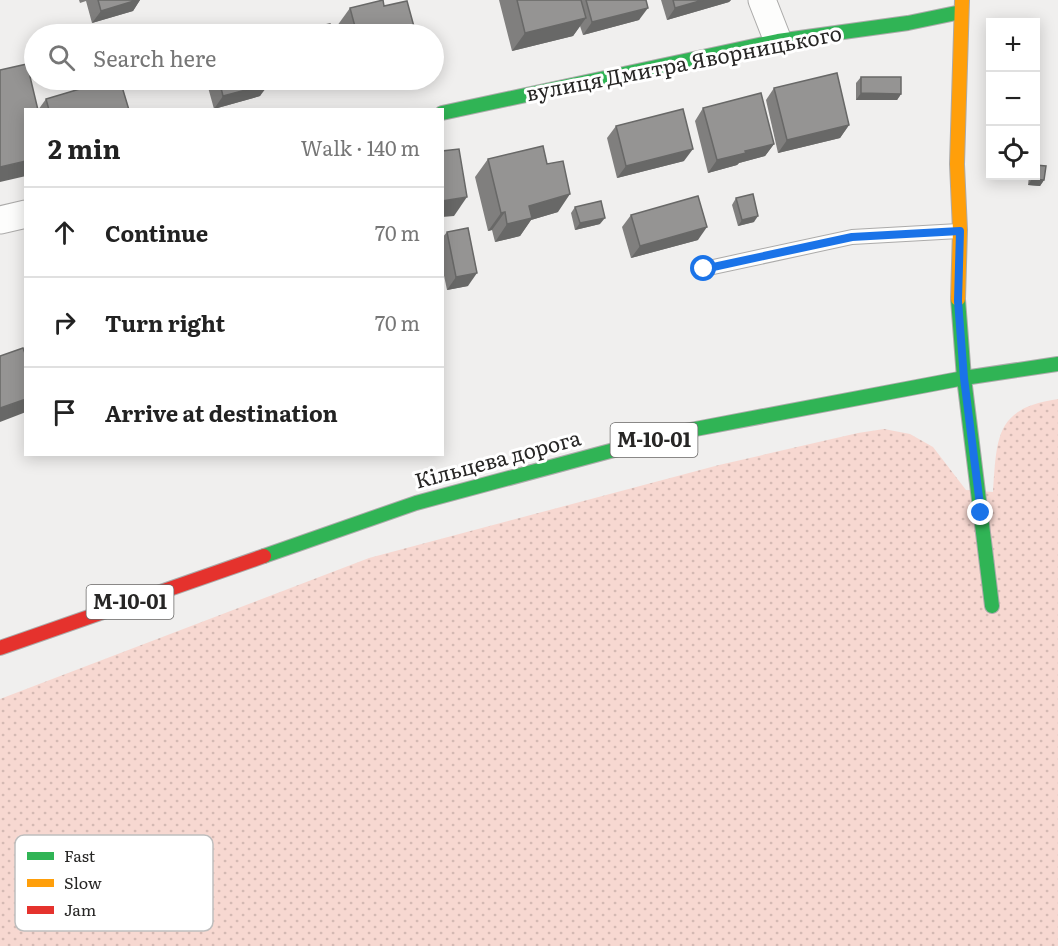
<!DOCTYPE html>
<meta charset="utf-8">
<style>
:root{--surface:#fff;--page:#f2f2f2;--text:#222;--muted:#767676;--line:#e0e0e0}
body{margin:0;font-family:Literata,serif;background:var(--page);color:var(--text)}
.controls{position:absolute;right:18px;top:18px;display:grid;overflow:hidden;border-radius:0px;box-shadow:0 3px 15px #0003}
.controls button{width:54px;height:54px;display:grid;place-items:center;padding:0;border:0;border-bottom:2px solid var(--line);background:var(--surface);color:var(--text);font:30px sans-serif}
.stop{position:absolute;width:18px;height:18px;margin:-14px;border:4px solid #1a73e8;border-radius:50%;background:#fff}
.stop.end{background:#1a73e8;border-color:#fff;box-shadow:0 2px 6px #0008}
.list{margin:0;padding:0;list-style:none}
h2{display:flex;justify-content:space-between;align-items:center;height:78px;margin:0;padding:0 24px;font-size:26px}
h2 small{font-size:20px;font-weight:400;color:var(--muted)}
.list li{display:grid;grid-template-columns:39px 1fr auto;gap:18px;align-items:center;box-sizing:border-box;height:90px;padding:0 24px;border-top:2px solid var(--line)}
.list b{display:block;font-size:22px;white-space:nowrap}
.list em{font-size:20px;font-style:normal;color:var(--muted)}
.icon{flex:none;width:33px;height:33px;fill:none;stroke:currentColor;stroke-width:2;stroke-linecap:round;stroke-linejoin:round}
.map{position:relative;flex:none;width:1058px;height:946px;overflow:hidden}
.search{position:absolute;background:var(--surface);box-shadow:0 3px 15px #0003;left:24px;top:24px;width:420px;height:66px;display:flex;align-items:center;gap:15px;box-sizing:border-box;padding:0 21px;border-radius:33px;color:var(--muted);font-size:22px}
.panel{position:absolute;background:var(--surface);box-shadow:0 3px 15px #0003;left:24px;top:108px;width:420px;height:348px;border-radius:0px}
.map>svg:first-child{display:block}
.grass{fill:url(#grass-dots)}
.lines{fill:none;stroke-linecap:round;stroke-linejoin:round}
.lane-casing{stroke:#acabaa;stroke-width:16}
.street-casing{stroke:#acabaa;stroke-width:29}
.fast-casing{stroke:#acabaa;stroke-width:16}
.slow-casing{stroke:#acabaa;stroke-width:16}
.jam-casing{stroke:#acabaa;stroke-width:16}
.lane{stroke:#fdfdfc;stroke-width:14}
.street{stroke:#fdfdfc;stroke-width:27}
.fast{stroke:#30b455;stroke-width:14}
.slow{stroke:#ff9f0a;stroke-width:14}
.jam{stroke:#e5322d;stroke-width:14}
.wall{fill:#807f7e}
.shaded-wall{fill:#686867}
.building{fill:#959493;stroke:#686867;stroke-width:1.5}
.route{stroke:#1a73e8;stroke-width:8}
.labels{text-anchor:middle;stroke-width:6;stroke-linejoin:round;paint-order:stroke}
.shield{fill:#fff;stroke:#686766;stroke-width:1.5}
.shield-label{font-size:20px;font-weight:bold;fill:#272625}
.street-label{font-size:21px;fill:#272625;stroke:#fff}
.key{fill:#fff;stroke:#bebebe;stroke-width:1.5}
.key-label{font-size:16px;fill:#272625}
</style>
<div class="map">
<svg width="1058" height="946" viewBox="0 0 1058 946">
<defs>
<pattern id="grass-dots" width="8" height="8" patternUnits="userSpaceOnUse" patternTransform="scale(1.5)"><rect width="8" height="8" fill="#f7d8d1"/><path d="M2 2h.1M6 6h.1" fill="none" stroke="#d4b9b3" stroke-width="1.8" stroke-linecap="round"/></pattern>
</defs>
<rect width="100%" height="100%" fill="#f0efee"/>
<path class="grass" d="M1058,399V946H0V699L369,558L719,465L858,433L884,429L910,434L933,447L966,490L993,492C997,437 995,408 1058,399Z"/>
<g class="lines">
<g class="lane-casing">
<polyline id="lane" points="704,269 852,237 959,231"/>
</g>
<g class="street-casing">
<g id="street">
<polyline points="762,0 778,41"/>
<polyline points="0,220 26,214"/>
</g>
</g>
<g class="fast-casing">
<g id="fast">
<polyline points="442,113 778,41 908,23 961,12"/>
<polyline points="958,299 964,378 992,606"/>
<polyline points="264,556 416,503 685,431 964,378 1058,364"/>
</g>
</g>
<g class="slow-casing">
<polyline id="slow" points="958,299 960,230 957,164 962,0"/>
</g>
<g class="jam-casing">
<polyline id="jam" points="0,648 264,556"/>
</g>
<use href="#lane" class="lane"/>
<use href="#street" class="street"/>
<use href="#fast" class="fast"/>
<use href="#slow" class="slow"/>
<use href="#jam" class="jam"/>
</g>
<g class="wall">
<polygon points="79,0 140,0 133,11 92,23 86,1 80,3"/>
<polygon points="499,0 646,0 639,20 583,35 580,26 573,36 512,51"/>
<polygon points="661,0 731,0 729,2 667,20"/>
<polygon points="384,6 416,34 339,34 337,26 350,8"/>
<polygon points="861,77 901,94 897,100 856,100 856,83"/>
<polygon points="206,80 267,80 260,96 214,109"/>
<polygon points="283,80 321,80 285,87"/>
<polygon points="774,88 849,125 840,138 778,153 766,100"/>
<polygon points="46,99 129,110 38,110"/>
<polygon points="703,108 774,144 765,156 739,163 737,165 708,173 695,121"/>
<polygon points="616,126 684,161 617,178 607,138"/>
<polygon points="488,159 558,212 531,220 520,236 495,242 492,230 488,231 475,177"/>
<polygon points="1029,176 1035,176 1044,180 1040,186 1028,185"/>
<polygon points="736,198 754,222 738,226 732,205"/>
<polygon points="575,207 600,224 575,230 571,213"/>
<polygon points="631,215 698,240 631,258 622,227"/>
<polygon points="447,232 468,286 447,290 442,266 442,238"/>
</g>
<g class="shaded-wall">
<polygon points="137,0 140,0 133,11 92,23 101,11"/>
<polygon points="703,0 731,0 729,2 667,20 675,8"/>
<polygon points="648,8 639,20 583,35 592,22"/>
<polygon points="586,18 573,36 512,51 525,33"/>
<polygon points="291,80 321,80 285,87"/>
<polygon points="353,80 362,80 351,82"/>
<polygon points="269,84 260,96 214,109 223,96"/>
<polygon points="861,93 901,94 897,100 856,100"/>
<polygon points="849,125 840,138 778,153 787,140"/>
<polygon points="774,144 765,156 739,163 737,165 708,173 717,160 745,151"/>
<polygon points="693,149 684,161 617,178 626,166"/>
<polygon points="26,161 26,176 0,182 0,167"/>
<polygon points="1032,179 1044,180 1040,186 1028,185"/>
<polygon points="570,194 558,212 531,220 520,236 495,242 507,224 529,206"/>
<polygon points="467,197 454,216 442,217 442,201"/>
<polygon points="505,212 492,230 488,231 501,213"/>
<polygon points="758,216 754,222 738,226 742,220"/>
<polygon points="605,218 600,224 575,230 580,223"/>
<polygon points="707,227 698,240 631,258 640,246"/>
<polygon points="477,273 468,286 447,290 456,277"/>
<polygon points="26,399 26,412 0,422 0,408"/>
</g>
<g class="building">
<polygon points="98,0 137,0 101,11"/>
<polygon points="383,0 384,6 407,1 416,34 357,34 350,8"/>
<polygon points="517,0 581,0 586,18 525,33"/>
<polygon points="586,0 646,0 648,8 592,22"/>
<polygon points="673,0 703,0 675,8"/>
<polygon points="330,24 332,34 285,34"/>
<polygon points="27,64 38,110 26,110 26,161 0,167 0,70"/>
<polygon points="837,73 849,125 787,140 774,88"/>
<polygon points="861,77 901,77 901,94 861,93"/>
<polygon points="110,80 120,80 129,110 49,110 46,99"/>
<polygon points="219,80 267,80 269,84 223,96"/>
<polygon points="761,93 774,144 745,151 746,153 717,160 703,108"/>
<polygon points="683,109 693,149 626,166 616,126"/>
<polygon points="543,146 547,164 563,161 570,194 529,206 532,218 507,224 505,212 501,213 488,159"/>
<polygon points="459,149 467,197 442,201 442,151"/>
<polygon points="1035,165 1046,166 1044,180 1032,179 1032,176 1035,176"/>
<polygon points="753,194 758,216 742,220 736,198"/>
<polygon points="698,196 707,227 640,246 631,215"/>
<polygon points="601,201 605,218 580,223 575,207"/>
<polygon points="468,228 477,273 456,277 447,232"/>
<polygon points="23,348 26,356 26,399 0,408 0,356"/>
</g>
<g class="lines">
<polyline class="route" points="704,269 852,237 960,231 958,301 964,378 981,513"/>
</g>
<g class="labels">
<g class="shield">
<rect x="610.5" y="423" width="87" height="34" rx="4.5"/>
<rect x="86.5" y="585" width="87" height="34" rx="4.5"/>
</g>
<g class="shield-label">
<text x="654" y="447">М-10-01</text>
<text x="130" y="609">М-10-01</text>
</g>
<g class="street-label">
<text transform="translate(684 64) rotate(-11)" y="7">вулиця Дмитра Яворницького</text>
<text transform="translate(498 460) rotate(-15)" y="7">Кільцева дорога</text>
</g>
</g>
<rect x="15" y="835" width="198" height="96" rx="9" class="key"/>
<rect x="27" y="852" width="27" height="8" fill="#30b455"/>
<rect x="27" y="879" width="27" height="8" fill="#ff9f0a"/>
<rect x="27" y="906" width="27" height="8" fill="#e5322d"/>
<g class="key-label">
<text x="64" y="862">Fast</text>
<text x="64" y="889">Slow</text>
<text x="64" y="916">Jam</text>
</g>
</svg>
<div class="controls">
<button>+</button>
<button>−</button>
<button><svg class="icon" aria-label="locate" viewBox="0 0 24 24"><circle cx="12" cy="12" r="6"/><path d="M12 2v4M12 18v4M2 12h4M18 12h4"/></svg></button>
</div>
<div class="stop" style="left:704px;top:269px"></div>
<div class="stop end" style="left:981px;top:513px"></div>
<div class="search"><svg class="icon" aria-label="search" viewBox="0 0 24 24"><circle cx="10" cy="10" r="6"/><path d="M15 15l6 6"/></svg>Search here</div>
<section class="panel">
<h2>2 min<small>Walk · 140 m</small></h2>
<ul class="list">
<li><svg class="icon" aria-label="ahead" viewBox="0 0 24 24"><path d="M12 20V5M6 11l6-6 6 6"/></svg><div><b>Continue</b></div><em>70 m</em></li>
<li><svg class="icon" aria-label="right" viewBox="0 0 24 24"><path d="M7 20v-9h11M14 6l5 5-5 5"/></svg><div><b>Turn right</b></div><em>70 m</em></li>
<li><svg class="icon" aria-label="arrive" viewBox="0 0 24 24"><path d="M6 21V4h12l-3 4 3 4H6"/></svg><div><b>Arrive at destination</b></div></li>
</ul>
</section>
</div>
